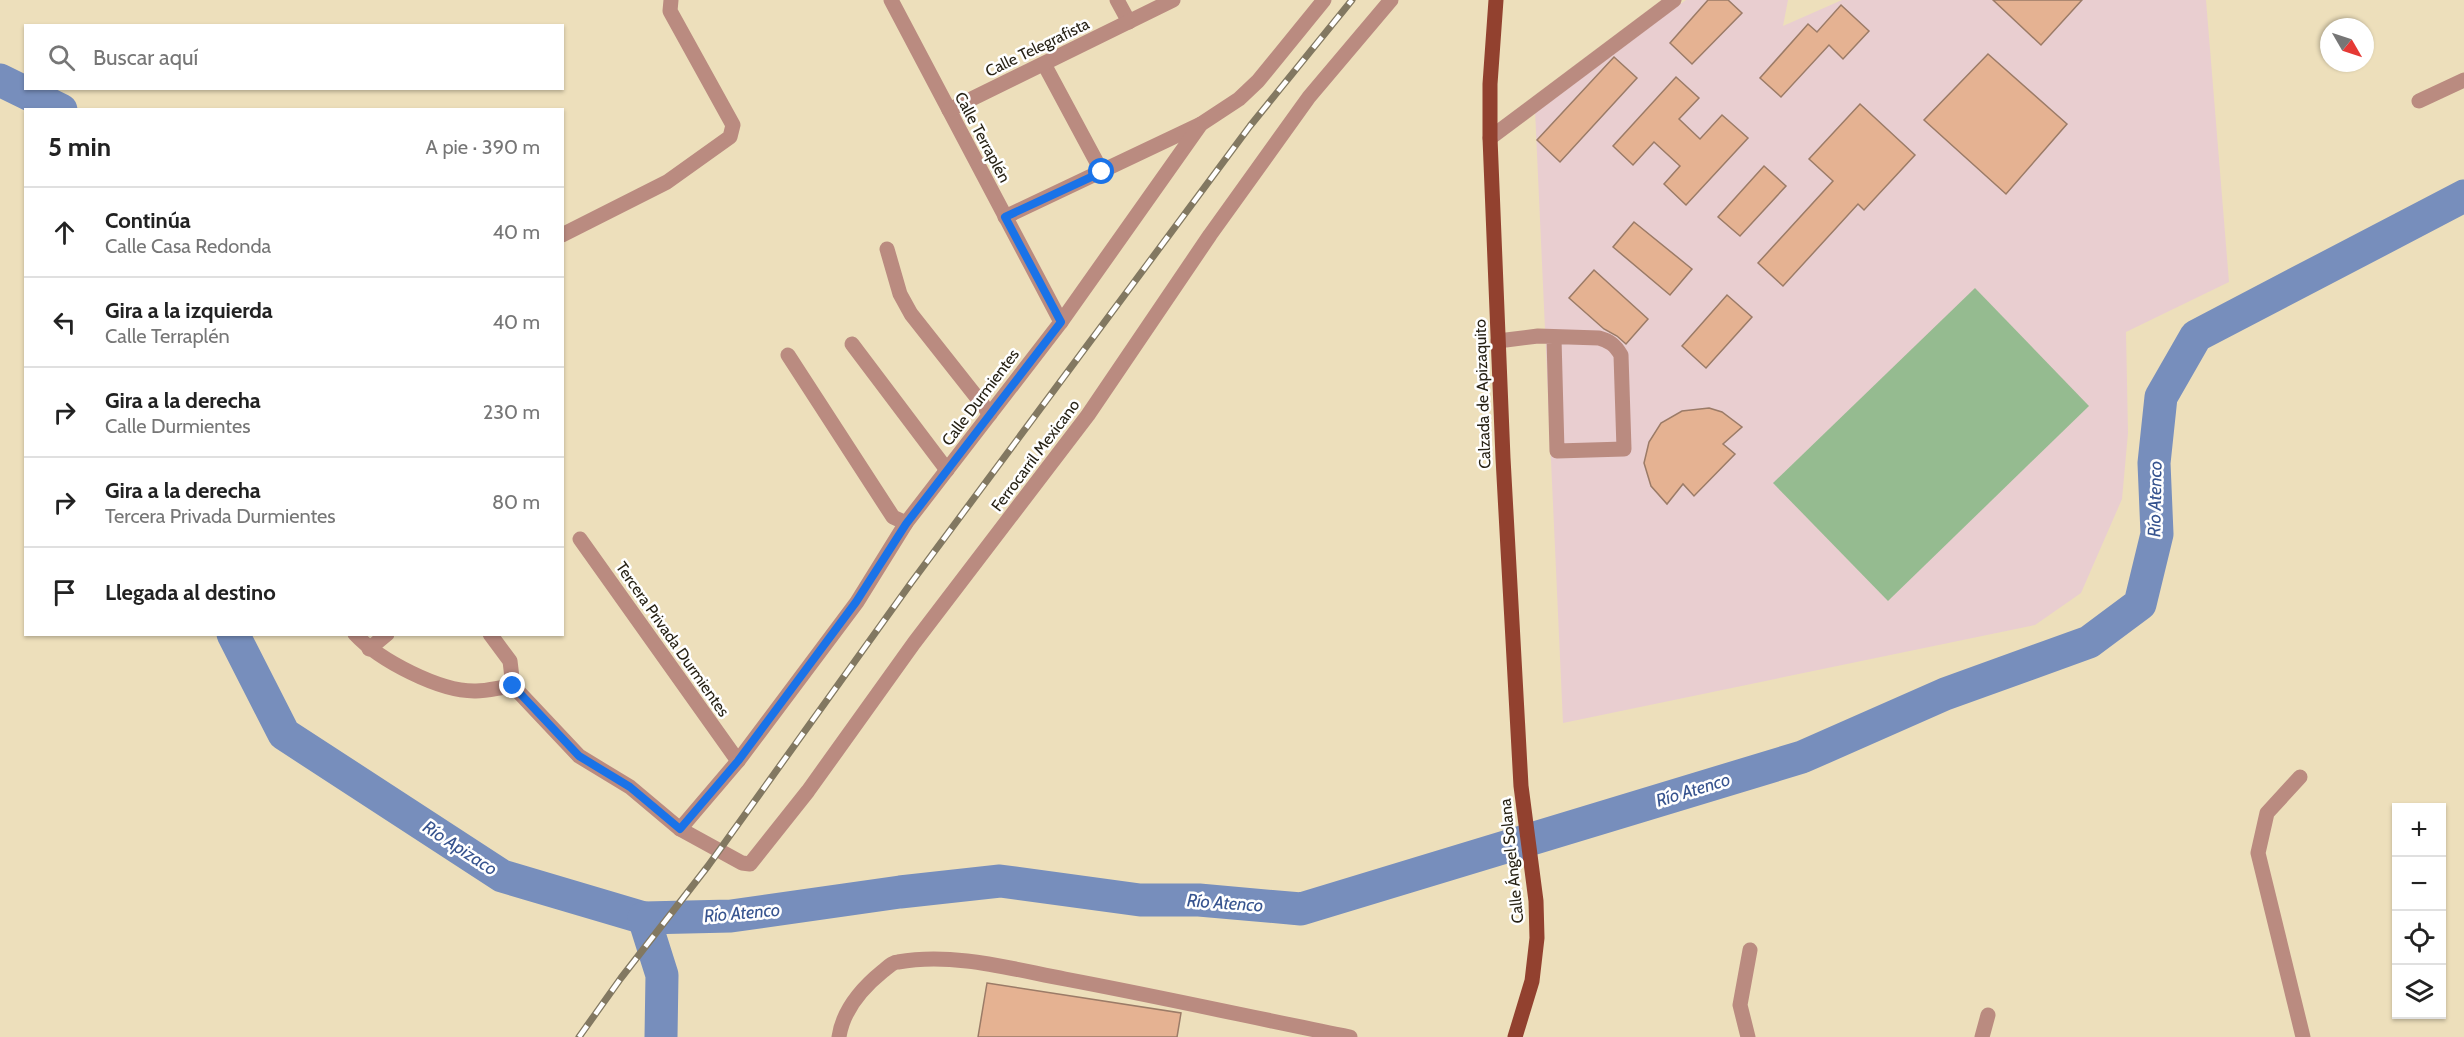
<!DOCTYPE html>
<html lang="es">
<meta charset="utf-8">
<style>
:root{--surface:#fff;--page:#f2f2f2;--text:#222;--muted:#767676;--line:#e0e0e0}
body{margin:0;font-family:Cabin,sans-serif;background:var(--page);color:var(--text)}
.controls{position:absolute;right:18px;bottom:18px;display:grid;overflow:hidden;border-radius:0px;box-shadow:0 2px 4px #0004}
.controls button{width:54px;height:54px;display:grid;place-items:center;padding:0;border:0;border-bottom:2px solid var(--line);background:var(--surface);color:var(--text);font:30px sans-serif}
.compass{position:absolute;left:2320px;top:18px;width:54px;height:54px;border-radius:50%;background:var(--surface);box-shadow:0 2px 4px #0004;rotate:129deg}
.stop{position:absolute;width:18px;height:18px;margin:-14px;border:4px solid #1a73e8;border-radius:50%;background:#fff}
.stop.end{background:#1a73e8;border-color:#fff;box-shadow:0 2px 6px #0008}
.list{margin:0;padding:0;list-style:none}
h2{display:flex;justify-content:space-between;align-items:center;height:78px;margin:0;padding:0 24px;font-size:26px}
h2 small{font-size:20px;font-weight:400;color:var(--muted)}
.list li{display:grid;grid-template-columns:39px 1fr auto;gap:18px;align-items:center;box-sizing:border-box;height:90px;padding:0 24px;border-top:2px solid var(--line)}
.list b{display:block;font-size:22px;white-space:nowrap}
.list p{margin:0;font-size:20px;white-space:nowrap;color:var(--muted)}
.list em{font-size:20px;font-style:normal;color:var(--muted)}
.icon{flex:none;width:33px;height:33px;fill:none;stroke:currentColor;stroke-width:2;stroke-linecap:round;stroke-linejoin:round}
.map{position:relative;flex:none;width:2464px;height:1037px;overflow:hidden}
.search{position:absolute;background:var(--surface);box-shadow:0 2px 4px #0004;left:24px;top:24px;width:540px;height:66px;display:flex;align-items:center;gap:15px;box-sizing:border-box;padding:0 21px;border-radius:0px;color:var(--muted);font-size:22px}
.panel{position:absolute;background:var(--surface);box-shadow:0 2px 4px #0004;left:24px;top:108px;width:540px;height:528px;border-radius:0px}
.map>svg:first-child{display:block}
.education{fill:#e9ced0}
.green{fill:#95bb90}
.lines{fill:none;stroke-linecap:round;stroke-linejoin:round}
.river{stroke:#778ebc;stroke-width:33}
.building{fill:#e5b292;stroke:#9b7b67;stroke-width:1.5}
.minor{stroke:#ba8b80;stroke-width:15}
.major{stroke:#92412f;stroke-width:15}
.rail-casing{stroke:#827861;stroke-width:7}
.rail{stroke:#fff;stroke-width:4.5;stroke-dasharray:14;stroke-linecap:butt}
.route{stroke:#1a73e8;stroke-width:8}
.labels{text-anchor:middle;stroke-width:5;stroke-linejoin:round;paint-order:stroke}
.street-label{font-size:16px;fill:#272215;stroke:#fff}
.water-label{font-size:18px;font-style:italic;fill:#37548f;stroke:#fff}
</style>
<div class="map">
<svg width="2464" height="1037" viewBox="0 0 2464 1037">
<rect width="100%" height="100%" fill="#eddfbb"/>
<polygon class="education" points="1686,0 1788,0 1783,26 1842,0 2206,0 2229,282 2126,332 2128,433 2122,499 2081,593 2035,625 1563,723 1535,110"/>
<polygon class="green" points="1975,288 2089,406 1888,601 1773,483"/>
<g class="lines">
<g class="river">
<polyline points="0,80 61,110"/>
<polyline points="233,634 284,734 502,876 644,918 731,916 900,892 1000,881 1140,900 1199,900 1301,909 1802,757 1945,694 2089,642 2140,604 2157,534 2154,463 2161,397 2196,336 2464,196"/>
<polyline points="644,918 662,975 661,1037"/>
</g>
</g>
<g class="building">
<polygon points="1708,0 1728,0 1742,13 1692,64 1670,43"/>
<polygon points="1993,0 2082,0 2041,45"/>
<polygon points="1841,5 1869,31 1843,59 1829,45 1781,97 1760,78 1808,24 1817,32"/>
<polygon points="1988,54 2067,124 2006,194 1924,120"/>
<polygon points="1614,57 1637,78 1560,162 1537,140"/>
<polygon points="1676,77 1699,98 1679,119 1700,139 1722,115 1748,138 1686,205 1664,184 1680,166 1654,142 1633,165 1613,146"/>
<polygon points="1860,104 1915,155 1864,210 1858,204 1783,286 1758,263 1833,181 1809,159"/>
<polygon points="1764,166 1786,186 1740,236 1718,217"/>
<polygon points="1634,222 1692,269 1670,295 1613,247"/>
<polygon points="1594,270 1648,319 1626,344 1617,336 1604,329 1569,298"/>
<polygon points="1727,295 1752,317 1706,368 1682,346"/>
<polygon points="1709,408 1722,412 1742,427 1723,444 1735,454 1694,496 1683,484 1667,504 1651,486 1644,463 1649,442 1661,423 1682,411"/>
<polygon points="987,983 1181,1013 1177,1037 978,1037"/>
</g>
<g class="lines">
<g class="minor">
<polyline points="891,0 1061,322"/>
<polyline points="1117,0 1129,22"/>
<polyline points="1044,64 1102,172"/>
<polyline points="2419,101 2464,80"/>
<polyline points="949,110 1173,0"/>
<polyline points="1490,138 1674,0"/>
<polyline points="1005,217 1201,124"/>
<polyline points="562,235 667,182 730,137 733,125 670,11 671,0"/>
<polyline points="887,249 900,294 911,314 990,414"/>
<path d="M1498,341L1538,336L1599,338C1610,341 1615,345 1621,355L1624,449L1557,451L1554,338"/>
<polyline points="852,344 947,470"/>
<polyline points="788,355 893,517 906,523"/>
<polyline points="580,539 738,761"/>
<path d="M355,634C379,660 440,692 476,691C488,691 501,687 513,686"/>
<polyline points="490,634 510,661 513,686 579,756 630,787 680,829 742,863 750,864 808,791 914,643 1088,415 1210,235 1309,97 1391,0"/>
<polyline points="369,649 387,634"/>
<polyline points="2300,777 2267,813 2258,853 2303,1037"/>
<polyline points="680,829 738,761 857,602 906,523 1061,322 1201,124 1239,99 1258,81 1324,0"/>
<path d="M839,1037C843,1009 862,988 883,971C888,967 893,962 898,962C953,952 1012,969 1065,979C1161,997 1255,1018 1350,1037"/>
<polyline points="1748,1037 1740,1005 1750,950"/>
<polyline points="1982,1037 1988,1015"/>
</g>
<polyline class="major" points="1496,0 1490,84 1490,138 1503,458 1521,786 1536,901 1537,938 1532,981 1515,1037"/>
<g class="rail-casing">
<polyline id="rail" points="579,1037 621,978 708,866 911,583 1250,126 1352,0"/>
</g>
<use href="#rail" class="rail"/>
</g>
<g class="lines">
<polyline class="route" points="513,686 579,756 630,787 680,829 738,761 856,602 906,524 1061,322 1005,217 1102,172"/>
</g>
<g class="labels">
<g class="street-label">
<text transform="translate(1037 47) rotate(-26)" y="6">Calle Telegrafista</text>
<text transform="translate(983 137) rotate(62)" y="6">Calle Terraplén</text>
<text transform="translate(1482 394) rotate(-92)" y="6">Calzada de Apizaquito</text>
<text transform="translate(980 397) rotate(-53)" y="6">Calle Durmientes</text>
<text transform="translate(1035 455) rotate(-53)" y="6">Ferrocarril Mexicano</text>
<text transform="translate(673 639) rotate(55)" y="6">Tercera Privada Durmientes</text>
<text transform="translate(1511 861) rotate(-96)" y="6">Calle Ángel Solana</text>
</g>
<g class="water-label">
<text transform="translate(2155 499) rotate(-89)" y="6">Río Atenco</text>
<text transform="translate(1693 790) rotate(-17)" y="6">Río Atenco</text>
<text transform="translate(460 848) rotate(33)" y="6">Río Apizaco</text>
<text transform="translate(1225 903) rotate(4)" y="6">Río Atenco</text>
<text transform="translate(742 913) rotate(-5)" y="6">Río Atenco</text>
</g>
</g>
</svg>
<div class="controls">
<button>+</button>
<button>−</button>
<button><svg class="icon" aria-label="locate" viewBox="0 0 24 24"><circle cx="12" cy="12" r="6"/><path d="M12 2v4M12 18v4M2 12h4M18 12h4"/></svg></button>
<button><svg class="icon" aria-label="layers" viewBox="0 0 24 24"><path d="M12 4l9 5-9 5-9-5zM3 14l9 5 9-5"/></svg></button>
</div>
<svg class="compass" viewBox="-18 -18 36 36"><path d="M0-13l5 13h-10z" fill="#e53935"/><path d="M0 13l5-13h-10z" fill="#767676"/></svg>
<div class="stop" style="left:1102px;top:172px"></div>
<div class="stop end" style="left:513px;top:686px"></div>
<div class="search"><svg class="icon" aria-label="search" viewBox="0 0 24 24"><circle cx="10" cy="10" r="6"/><path d="M15 15l6 6"/></svg>Buscar aquí</div>
<section class="panel">
<h2>5 min<small>A pie · 390 m</small></h2>
<ul class="list">
<li><svg class="icon" aria-label="ahead" viewBox="0 0 24 24"><path d="M12 20V5M6 11l6-6 6 6"/></svg><div><b>Continúa</b><p>Calle Casa Redonda</p></div><em>40 m</em></li>
<li><svg class="icon" aria-label="left" viewBox="0 0 24 24"><path d="M17 20v-9H6M10 6l-5 5 5 5"/></svg><div><b>Gira a la izquierda</b><p>Calle Terraplén</p></div><em>40 m</em></li>
<li><svg class="icon" aria-label="right" viewBox="0 0 24 24"><path d="M7 20v-9h11M14 6l5 5-5 5"/></svg><div><b>Gira a la derecha</b><p>Calle Durmientes</p></div><em>230 m</em></li>
<li><svg class="icon" aria-label="right" viewBox="0 0 24 24"><path d="M7 20v-9h11M14 6l5 5-5 5"/></svg><div><b>Gira a la derecha</b><p>Tercera Privada Durmientes</p></div><em>80 m</em></li>
<li><svg class="icon" aria-label="arrive" viewBox="0 0 24 24"><path d="M6 21V4h12l-3 4 3 4H6"/></svg><div><b>Llegada al destino</b></div></li>
</ul>
</section>
</div>
